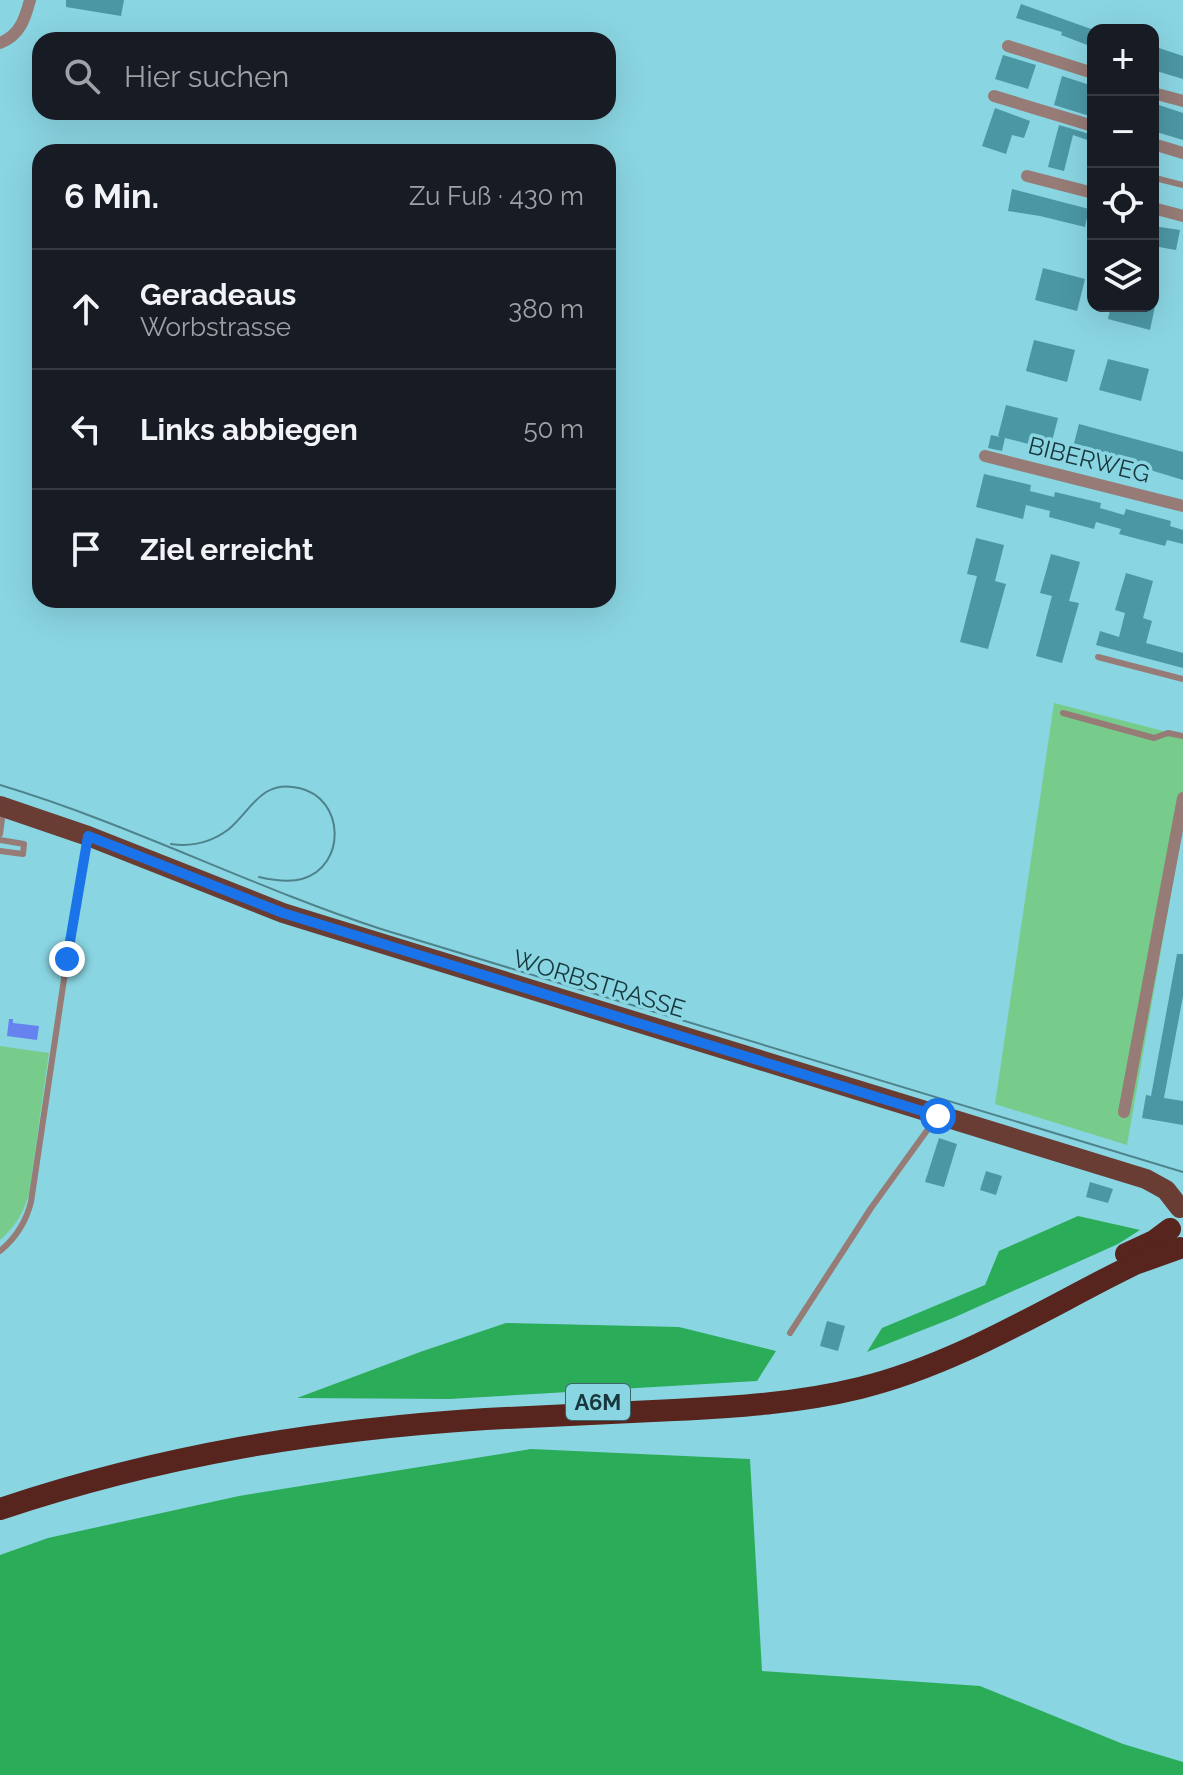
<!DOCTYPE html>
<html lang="de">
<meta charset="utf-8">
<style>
:root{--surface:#171b24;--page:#20242c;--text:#f1f3f6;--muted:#9ea1a6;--line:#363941}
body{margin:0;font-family:Raleway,sans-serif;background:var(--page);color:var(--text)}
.controls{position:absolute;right:24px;top:24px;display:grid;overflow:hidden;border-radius:16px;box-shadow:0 8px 32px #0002}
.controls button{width:72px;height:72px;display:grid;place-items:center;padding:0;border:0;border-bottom:2px solid var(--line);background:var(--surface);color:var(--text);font:40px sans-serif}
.stop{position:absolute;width:24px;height:24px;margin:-18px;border:6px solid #1a73e8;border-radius:50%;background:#fff}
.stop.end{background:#1a73e8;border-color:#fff;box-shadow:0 2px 8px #0008}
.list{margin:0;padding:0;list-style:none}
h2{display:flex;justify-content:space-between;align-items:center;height:104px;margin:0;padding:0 32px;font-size:34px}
h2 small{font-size:26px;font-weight:400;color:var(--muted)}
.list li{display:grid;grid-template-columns:52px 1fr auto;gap:24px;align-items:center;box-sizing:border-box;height:120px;padding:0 32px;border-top:2px solid var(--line)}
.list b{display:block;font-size:30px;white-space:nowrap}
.list p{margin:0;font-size:26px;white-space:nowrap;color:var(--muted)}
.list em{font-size:26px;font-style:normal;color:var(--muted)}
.icon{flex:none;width:44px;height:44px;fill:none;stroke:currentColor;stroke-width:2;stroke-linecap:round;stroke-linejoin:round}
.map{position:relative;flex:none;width:1183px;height:1775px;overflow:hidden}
.search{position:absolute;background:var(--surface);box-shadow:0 8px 32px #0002;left:32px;top:32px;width:584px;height:88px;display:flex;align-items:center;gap:20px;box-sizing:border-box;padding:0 28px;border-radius:24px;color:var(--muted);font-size:30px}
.panel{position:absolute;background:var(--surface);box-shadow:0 8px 32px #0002;left:32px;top:144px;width:584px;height:464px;border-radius:24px}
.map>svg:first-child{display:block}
.green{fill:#78cc8b}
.forest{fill:#2bac58}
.water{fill:#6582ee}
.building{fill:#4c97a4}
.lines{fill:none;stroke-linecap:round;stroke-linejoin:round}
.lane{stroke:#967b76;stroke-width:6}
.street{stroke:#967b76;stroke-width:12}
.primary{stroke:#693c34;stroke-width:20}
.highway{stroke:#57251d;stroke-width:22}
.tram{stroke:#4e838c;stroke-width:2}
.route{stroke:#1a73e8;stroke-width:10}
.labels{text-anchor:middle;stroke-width:7;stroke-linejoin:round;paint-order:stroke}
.shield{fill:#8ad5e2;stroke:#3a666e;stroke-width:2}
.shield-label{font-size:22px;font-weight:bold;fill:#17373c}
.street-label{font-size:24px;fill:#17373c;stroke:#8ad5e2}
</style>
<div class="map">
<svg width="1183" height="1775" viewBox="0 0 1183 1775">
<rect width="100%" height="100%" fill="#8ad5e2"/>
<g class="green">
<polygon points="1054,703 1183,736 1183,825 1127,1145 995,1104"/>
<path d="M0,1046L49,1053L29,1194C23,1213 16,1226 0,1240Z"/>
</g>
<g class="forest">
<polygon points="1078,1216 1140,1230 1118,1244 953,1318 867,1352 882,1328 985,1285 999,1251"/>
<polygon points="506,1323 679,1327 776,1351 757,1381 449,1399 297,1398 420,1352"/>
<polygon points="531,1449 750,1459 762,1671 980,1686 1123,1744 1183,1762 1183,1775 0,1775 0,1555 48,1538 239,1496"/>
</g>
<polygon class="water" points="9,1019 13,1019 13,1023 39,1026 37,1040 7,1036"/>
<g class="building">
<polygon points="66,0 124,0 121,16 66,7"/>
<polygon points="1021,4 1094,30 1090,46 1061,35 1062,32 1016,18"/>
<polygon points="1153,46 1183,56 1183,79 1153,70"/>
<polygon points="1003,55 1036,65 1028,89 995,79"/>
<polygon points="1062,76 1093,86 1093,117 1054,105"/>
<polygon points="1153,103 1183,113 1183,140 1153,131"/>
<polygon points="995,108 1030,121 1024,138 1012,135 1006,154 982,146"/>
<polygon points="1059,125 1093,135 1093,142 1073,135 1064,171 1048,167"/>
<polygon points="1012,189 1089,209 1085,227 1040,216 1008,211"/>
<polygon points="1153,226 1180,230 1176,250 1153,246"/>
<polygon points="1043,268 1085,279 1077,311 1035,300"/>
<polygon points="1111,306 1155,306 1150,330 1108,319"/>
<polygon points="1034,340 1075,350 1067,382 1026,371"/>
<polygon points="1108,359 1149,369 1141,401 1099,390"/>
<polygon points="1006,405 1058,418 1051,445 1034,440 1032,445 1005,438 1002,451 988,448 991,435 1000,437 998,436"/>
<polygon points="1079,424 1183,452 1183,480 1137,466 1072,451"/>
<polygon points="984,474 1031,485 1030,491 1054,497 1055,492 1101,503 1100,508 1124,515 1126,509 1171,521 1170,526 1183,530 1183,544 1167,540 1165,546 1119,534 1121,529 1096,522 1094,529 1049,517 1050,511 1026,505 1023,519 976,507"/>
<polygon points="976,538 1004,545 995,581 1006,584 988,649 960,642 977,576 967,574"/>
<polygon points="1051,554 1080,562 1069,601 1079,603 1062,663 1036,656 1052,596 1040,593"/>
<polygon points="1126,573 1153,581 1143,618 1152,621 1146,643 1183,653 1183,668 1096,645 1100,631 1119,637 1125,613 1115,610"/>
<polygon points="1177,954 1183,954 1183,996 1164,1098 1183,1101 1183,1125 1142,1118 1146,1095 1151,1096"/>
<polygon points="939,1138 957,1144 944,1187 925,1182"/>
<polygon points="986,1171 1002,1176 996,1195 980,1190"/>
<polygon points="1090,1182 1113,1189 1108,1203 1086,1197"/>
<polygon points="827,1321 845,1326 838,1351 820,1346"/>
</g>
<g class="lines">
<g class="lane">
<polyline points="1159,179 1183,185"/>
<polyline points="1098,657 1183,679"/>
<polyline points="1063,713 1154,738 1168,733 1183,736"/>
<polyline points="0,834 3,811"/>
<polyline points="0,840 24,844 23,854 0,851"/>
<path d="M0,1251C17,1237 26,1222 31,1202L67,959L88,839"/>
<polyline points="790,1333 871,1208 936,1118"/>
</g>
<g class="street">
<path d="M0,43C20,35 25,19 30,0"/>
<polyline points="1008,46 1093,73"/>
<polyline points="1153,93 1183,101"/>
<polyline points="994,96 1093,126"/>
<polyline points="1153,144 1183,153"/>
<polyline points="1027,176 1093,193"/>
<polyline points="1153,208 1183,216"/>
<polyline points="985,456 1183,506"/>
<polyline points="1124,1112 1183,798"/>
</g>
<polyline class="primary" points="0,806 88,836 283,913 1146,1179 1166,1190 1180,1208"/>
<g class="highway">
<polyline points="1126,1254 1154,1241 1170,1229"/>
<path d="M0,1509C162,1455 316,1430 486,1419C549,1416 611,1413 674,1410C736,1407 799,1403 860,1388C950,1366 1031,1317 1113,1275L1135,1264L1180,1248"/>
</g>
<g class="tram">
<path d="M0,785C130,824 252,887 381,929L1183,1172"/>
<path d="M171,844C192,847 212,842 229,829C252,809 262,779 299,788C345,798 347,866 302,879C288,883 272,880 259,877"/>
</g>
</g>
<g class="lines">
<polyline class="route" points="67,959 88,836 283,913 938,1116"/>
</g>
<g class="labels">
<rect class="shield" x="566" y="1384" width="64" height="36" rx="6"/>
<g class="shield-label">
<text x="598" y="1410">A6M</text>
</g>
<g class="street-label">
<text transform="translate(1089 460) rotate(14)" y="8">BIBERWEG</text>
<text transform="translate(599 984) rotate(17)" y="8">WORBSTRASSE</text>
</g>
</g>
</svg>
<div class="controls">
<button>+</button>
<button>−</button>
<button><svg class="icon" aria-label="locate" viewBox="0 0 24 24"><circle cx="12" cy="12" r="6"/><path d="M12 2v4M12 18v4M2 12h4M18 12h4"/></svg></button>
<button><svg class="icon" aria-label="layers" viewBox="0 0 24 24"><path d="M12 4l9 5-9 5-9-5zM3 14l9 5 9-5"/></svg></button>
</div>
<div class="stop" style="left:938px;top:1116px"></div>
<div class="stop end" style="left:67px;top:959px"></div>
<div class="search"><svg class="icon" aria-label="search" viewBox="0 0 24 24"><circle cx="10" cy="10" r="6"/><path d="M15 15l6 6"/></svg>Hier suchen</div>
<section class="panel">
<h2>6 Min.<small>Zu Fuß · 430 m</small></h2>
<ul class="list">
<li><svg class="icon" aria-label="ahead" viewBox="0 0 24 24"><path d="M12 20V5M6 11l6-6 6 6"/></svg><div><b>Geradeaus</b><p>Worbstrasse</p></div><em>380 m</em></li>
<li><svg class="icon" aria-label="left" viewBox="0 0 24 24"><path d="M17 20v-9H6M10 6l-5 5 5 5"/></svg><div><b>Links abbiegen</b></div><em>50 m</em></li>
<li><svg class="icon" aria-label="arrive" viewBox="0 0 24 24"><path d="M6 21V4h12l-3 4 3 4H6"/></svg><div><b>Ziel erreicht</b></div></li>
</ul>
</section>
</div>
